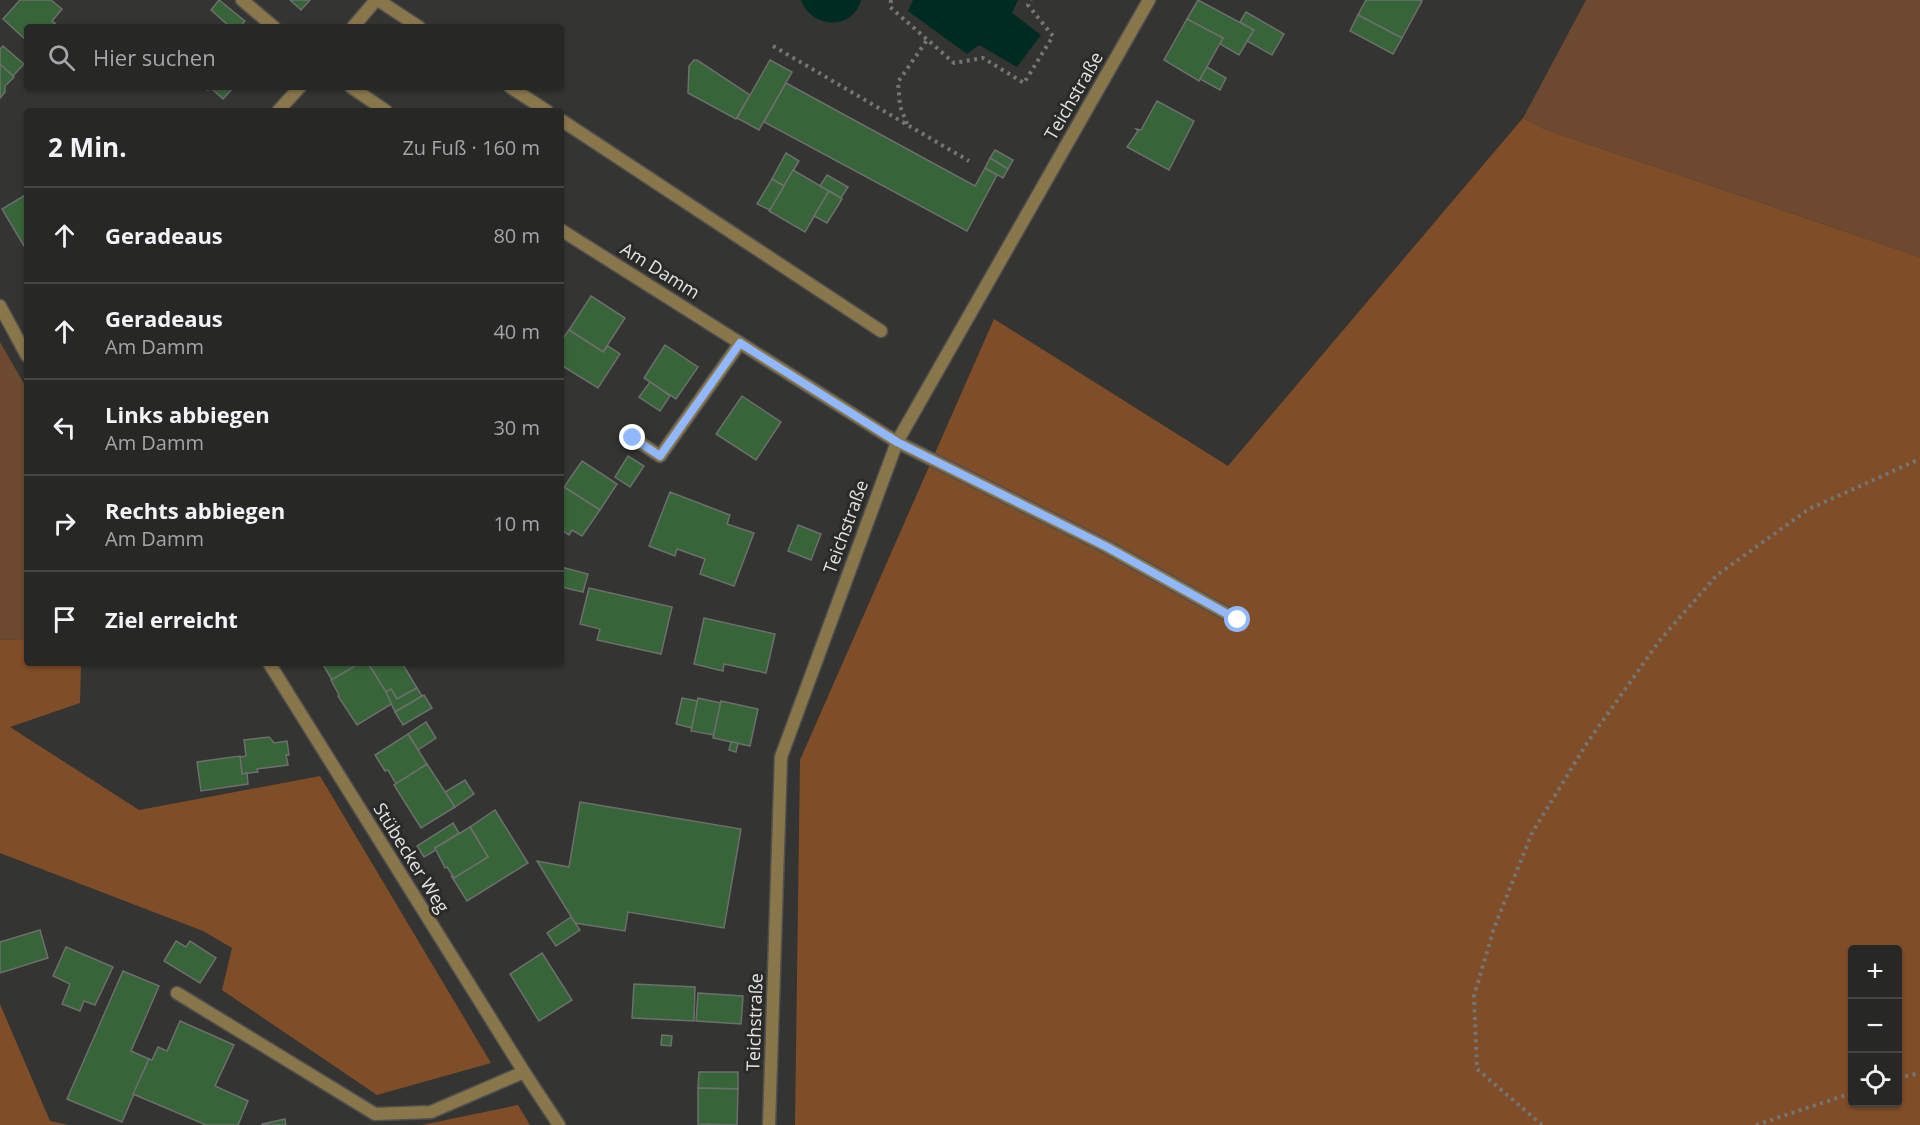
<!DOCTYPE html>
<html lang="de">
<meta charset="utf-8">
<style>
:root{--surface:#272726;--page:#2f2f2e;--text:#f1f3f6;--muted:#a4a5a7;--line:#434443}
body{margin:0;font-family:"Open Sans",sans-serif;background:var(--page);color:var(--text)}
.controls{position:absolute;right:18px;bottom:18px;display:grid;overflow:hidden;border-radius:6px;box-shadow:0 2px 4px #0004}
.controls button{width:54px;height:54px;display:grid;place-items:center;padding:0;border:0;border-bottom:2px solid var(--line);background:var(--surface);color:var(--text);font:30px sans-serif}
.stop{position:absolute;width:18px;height:18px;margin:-14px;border:4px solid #91b8fd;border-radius:50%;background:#fff}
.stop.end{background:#91b8fd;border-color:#fff;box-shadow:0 2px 6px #0008}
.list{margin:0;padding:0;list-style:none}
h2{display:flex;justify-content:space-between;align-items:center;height:78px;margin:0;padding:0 24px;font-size:26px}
h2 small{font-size:20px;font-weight:400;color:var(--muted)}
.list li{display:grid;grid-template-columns:39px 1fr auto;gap:18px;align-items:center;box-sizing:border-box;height:96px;padding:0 24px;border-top:2px solid var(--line)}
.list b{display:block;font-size:22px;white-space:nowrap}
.list p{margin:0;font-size:20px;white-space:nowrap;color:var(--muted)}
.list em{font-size:20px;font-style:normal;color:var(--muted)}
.icon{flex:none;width:33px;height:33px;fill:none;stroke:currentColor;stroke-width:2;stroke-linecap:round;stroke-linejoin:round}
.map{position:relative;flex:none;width:1920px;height:1125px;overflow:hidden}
.search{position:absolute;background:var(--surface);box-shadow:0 2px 4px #0004;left:24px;top:24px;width:540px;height:66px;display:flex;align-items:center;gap:15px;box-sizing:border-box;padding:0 21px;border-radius:6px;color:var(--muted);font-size:22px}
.panel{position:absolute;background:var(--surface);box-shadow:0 2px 4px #0004;left:24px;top:108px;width:540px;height:558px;border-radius:6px}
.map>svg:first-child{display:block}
.green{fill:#6c4930}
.forest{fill:#7f4e29;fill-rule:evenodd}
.water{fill:#002b22}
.building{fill:#386439;stroke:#6c6f6c;stroke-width:1.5}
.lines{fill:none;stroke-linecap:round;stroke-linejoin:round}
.lane-casing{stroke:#50504e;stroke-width:15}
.street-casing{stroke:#50504e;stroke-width:15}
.path{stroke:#757573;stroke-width:4;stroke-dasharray:3 4.5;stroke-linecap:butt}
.lane{stroke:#8a764b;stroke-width:12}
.street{stroke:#8a764b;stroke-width:12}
.route{stroke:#91b8fd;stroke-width:8}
.labels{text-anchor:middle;stroke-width:6;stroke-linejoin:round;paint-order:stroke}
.street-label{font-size:18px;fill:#e4e4e2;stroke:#2a2a28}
</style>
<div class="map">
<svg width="1920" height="1125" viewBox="0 0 1920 1125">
<rect width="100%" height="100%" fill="#343432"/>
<g class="green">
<polygon points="1586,0 1920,0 1920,257 1544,129 1523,118"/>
<polygon points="0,342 27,389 27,639 0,640"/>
</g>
<g class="forest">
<path d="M1523,118L1544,129L1920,257V1125H795L800,760L994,319L1228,466ZM1852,950H1898V1102H1852Z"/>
<polygon points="27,639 27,663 81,663 80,703 10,727 139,810 320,776 491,1063 377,1095 222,990 232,948 203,931 0,853 0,640"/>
<polygon points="0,1004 50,1121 69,1125 0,1125"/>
<polygon points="518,1105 530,1125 422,1125"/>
</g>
<g class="water">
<path d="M801,0H861C853,31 811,29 801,0Z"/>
<polygon points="913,0 1018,0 1012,13 1041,35 1017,67 979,45 967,54 908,11"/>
</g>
<g class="building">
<polygon points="20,0 51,0 62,9 52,21 55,23 51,27 27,27 27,41 3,19"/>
<polygon points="219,0 245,21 240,27 230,27 211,10"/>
<polygon points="290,0 310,0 301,10"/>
<polygon points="1198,0 1254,30 1239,55 1220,44 1223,38 1187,19"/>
<polygon points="1366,0 1420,0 1422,1 1402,38 1358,15"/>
<polygon points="1246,12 1284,34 1272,55 1247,41 1254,30 1240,22"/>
<polygon points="1358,15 1402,38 1393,54 1350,31"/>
<polygon points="1187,19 1223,38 1199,81 1164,60"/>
<polygon points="3,46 24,64 13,76 0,64 0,49"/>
<polygon points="694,60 697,60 750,95 736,119 688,93 689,66"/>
<polygon points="770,60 792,72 759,130 737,118"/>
<polygon points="0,64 14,77 5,86 5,92 0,98"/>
<polygon points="1207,67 1226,78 1220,90 1200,79"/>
<polygon points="786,83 975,186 985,168 997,175 967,231 764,122"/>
<polygon points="203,87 234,87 223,99 212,89 207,90"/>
<polygon points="1157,101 1194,121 1169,170 1127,147 1138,131 1136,129 1141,130"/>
<polygon points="995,150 1013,160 1008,169 990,158"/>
<polygon points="786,153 799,161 784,186 772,179"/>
<polygon points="990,158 1008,169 1003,178 985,168"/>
<polygon points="793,170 829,191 805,232 769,211"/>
<polygon points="827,175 848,187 841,198 820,186"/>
<polygon points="772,179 784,186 770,210 757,204"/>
<polygon points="829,191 842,199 827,223 814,216"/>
<polygon points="27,194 27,251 2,209"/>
<polygon points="591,296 625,318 603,352 569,330"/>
<polygon points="569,330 603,352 608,346 620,354 598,388 561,365 561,341"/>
<polygon points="665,345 698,367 676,399 644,378"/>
<polygon points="650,382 670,396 660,411 639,397"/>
<polygon points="742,396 781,422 756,460 716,434"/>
<polygon points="628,456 644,466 630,487 615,477"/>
<polygon points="582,461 617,484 600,510 564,487"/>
<polygon points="564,487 600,510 582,536 572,530 569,535 561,530 561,492"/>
<polygon points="670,492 730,515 727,524 754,533 734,586 700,574 705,559 677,549 675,556 649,546"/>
<polygon points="798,525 821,534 811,560 788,551"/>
<polygon points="561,567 588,574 583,592 561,587"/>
<polygon points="589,588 672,607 661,654 597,640 600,629 580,624"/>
<polygon points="704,618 775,634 766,673 724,664 723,671 694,664"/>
<polygon points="322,663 360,663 332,680"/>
<polygon points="360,663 368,663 393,703 357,725 338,696 339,695 331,680"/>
<polygon points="368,663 402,663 417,688 397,699 391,689 386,692"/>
<polygon points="417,688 422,696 395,712 386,692 391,689 397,699"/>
<polygon points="424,695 432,708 403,725 395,712"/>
<polygon points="682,698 698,701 692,728 676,724"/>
<polygon points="698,698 721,703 714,735 691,731"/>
<polygon points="721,701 758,709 750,746 713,738"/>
<polygon points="426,722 436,738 418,750 408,734"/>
<polygon points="408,734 427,764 396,784 388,770 385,771 375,755"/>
<polygon points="269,737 274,743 287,741 289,755 286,755 288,765 257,769 258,772 242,774 240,757 246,756 244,740"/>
<polygon points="731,742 738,743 736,752 729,750"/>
<polygon points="240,756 242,774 247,773 248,784 201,791 197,762"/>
<polygon points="427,764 455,807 421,828 394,785"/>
<polygon points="465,780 474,794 455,807 445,792"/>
<polygon points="580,802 741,829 724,928 628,912 625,931 575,923 537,861 569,867"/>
<polygon points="495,810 528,863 467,901 452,877 454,878 488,857 470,827"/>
<polygon points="453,823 459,833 435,848 436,850 424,857 417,846"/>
<polygon points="470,827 488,857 454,878 447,867 445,868 435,848"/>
<polygon points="571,917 580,930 556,946 547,933"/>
<polygon points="40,930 48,958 0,973 0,942"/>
<polygon points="176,941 186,947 190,941 216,958 200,983 164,961"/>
<polygon points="66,947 113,967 95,1005 84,1001 80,1011 62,1004 70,984 53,976"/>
<polygon points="542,953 572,1000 539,1021 510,974"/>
<polygon points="123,971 159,986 131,1051 149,1059 122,1122 67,1099"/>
<polygon points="634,984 695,987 694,1021 632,1018"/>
<polygon points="698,993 743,996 741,1024 696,1021"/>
<polygon points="180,1021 234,1045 215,1086 248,1101 238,1125 206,1125 133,1094 149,1059 152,1060 158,1047 167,1051"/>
<polygon points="662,1035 672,1036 671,1046 661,1045"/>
<polygon points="699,1072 738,1072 738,1089 698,1088"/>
<polygon points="698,1088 738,1089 737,1125 698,1124"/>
<polygon points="285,1119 286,1125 262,1125 262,1124"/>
</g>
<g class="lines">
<g class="lane-casing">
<g id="lane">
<polyline points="378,0 419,27"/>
<polyline points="510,87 547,111"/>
<polyline points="561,120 881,331"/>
<polyline points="897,442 1107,547 1238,620"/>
</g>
</g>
<g class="street-casing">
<g id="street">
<polyline points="242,0 274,27"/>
<polyline points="353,27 376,0"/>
<polyline points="351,87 386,111"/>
<polyline points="278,111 300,87"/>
<polyline points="561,230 897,442"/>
<polyline points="0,306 27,356"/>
<polyline points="633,438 660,456 740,343"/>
<polyline points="269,663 524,1072 559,1125"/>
<polyline points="177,993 375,1114 431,1112 524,1072"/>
<polyline points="769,1125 781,757 897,442 1149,0"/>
</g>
</g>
<g class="path">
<polyline points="891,0 890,7 954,63 983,58 1024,83 1053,36 1028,5 1031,0"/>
<polyline points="773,46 969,161"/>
<polyline points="907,124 900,106 898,82 927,40"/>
<polyline points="1898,1078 1920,1073"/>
<polyline points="1542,1125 1477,1069 1474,996 1494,928 1532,833 1587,743 1660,640 1717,575 1809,509 1920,459"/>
<polyline points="1756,1125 1852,1093"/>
</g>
<use href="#lane" class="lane"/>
<use href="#street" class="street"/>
</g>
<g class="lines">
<polyline class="route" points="633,438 660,456 740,343 897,442 1107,547 1238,620"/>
</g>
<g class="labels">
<g class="street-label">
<text transform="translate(1074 96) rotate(-60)" y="6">Teichstraße</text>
<text transform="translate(660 271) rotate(32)" y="6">Am Damm</text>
<text transform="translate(846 527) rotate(-70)" y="6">Teichstraße</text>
<text transform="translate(411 858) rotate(58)" y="6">Stübecker Weg</text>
<text transform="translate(755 1022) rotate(-88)" y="6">Teichstraße</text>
</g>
</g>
</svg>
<div class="controls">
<button>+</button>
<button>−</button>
<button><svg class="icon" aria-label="locate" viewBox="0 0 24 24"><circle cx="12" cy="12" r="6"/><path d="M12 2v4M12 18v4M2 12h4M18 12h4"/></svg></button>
</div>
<div class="stop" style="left:1238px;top:620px"></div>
<div class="stop end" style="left:633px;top:438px"></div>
<div class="search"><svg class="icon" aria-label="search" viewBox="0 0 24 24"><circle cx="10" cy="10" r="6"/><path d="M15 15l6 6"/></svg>Hier suchen</div>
<section class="panel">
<h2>2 Min.<small>Zu Fuß · 160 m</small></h2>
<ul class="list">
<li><svg class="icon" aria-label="ahead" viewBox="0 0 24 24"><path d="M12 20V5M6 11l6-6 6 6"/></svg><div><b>Geradeaus</b></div><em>80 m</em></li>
<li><svg class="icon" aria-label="ahead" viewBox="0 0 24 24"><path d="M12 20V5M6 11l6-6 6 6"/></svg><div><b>Geradeaus</b><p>Am Damm</p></div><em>40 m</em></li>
<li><svg class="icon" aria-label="left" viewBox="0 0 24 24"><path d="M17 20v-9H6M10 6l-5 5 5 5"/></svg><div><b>Links abbiegen</b><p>Am Damm</p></div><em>30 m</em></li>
<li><svg class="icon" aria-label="right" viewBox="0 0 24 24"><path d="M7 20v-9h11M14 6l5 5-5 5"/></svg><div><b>Rechts abbiegen</b><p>Am Damm</p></div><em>10 m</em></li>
<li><svg class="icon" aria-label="arrive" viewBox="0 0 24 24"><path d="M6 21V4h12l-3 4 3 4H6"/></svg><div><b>Ziel erreicht</b></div></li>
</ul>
</section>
</div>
